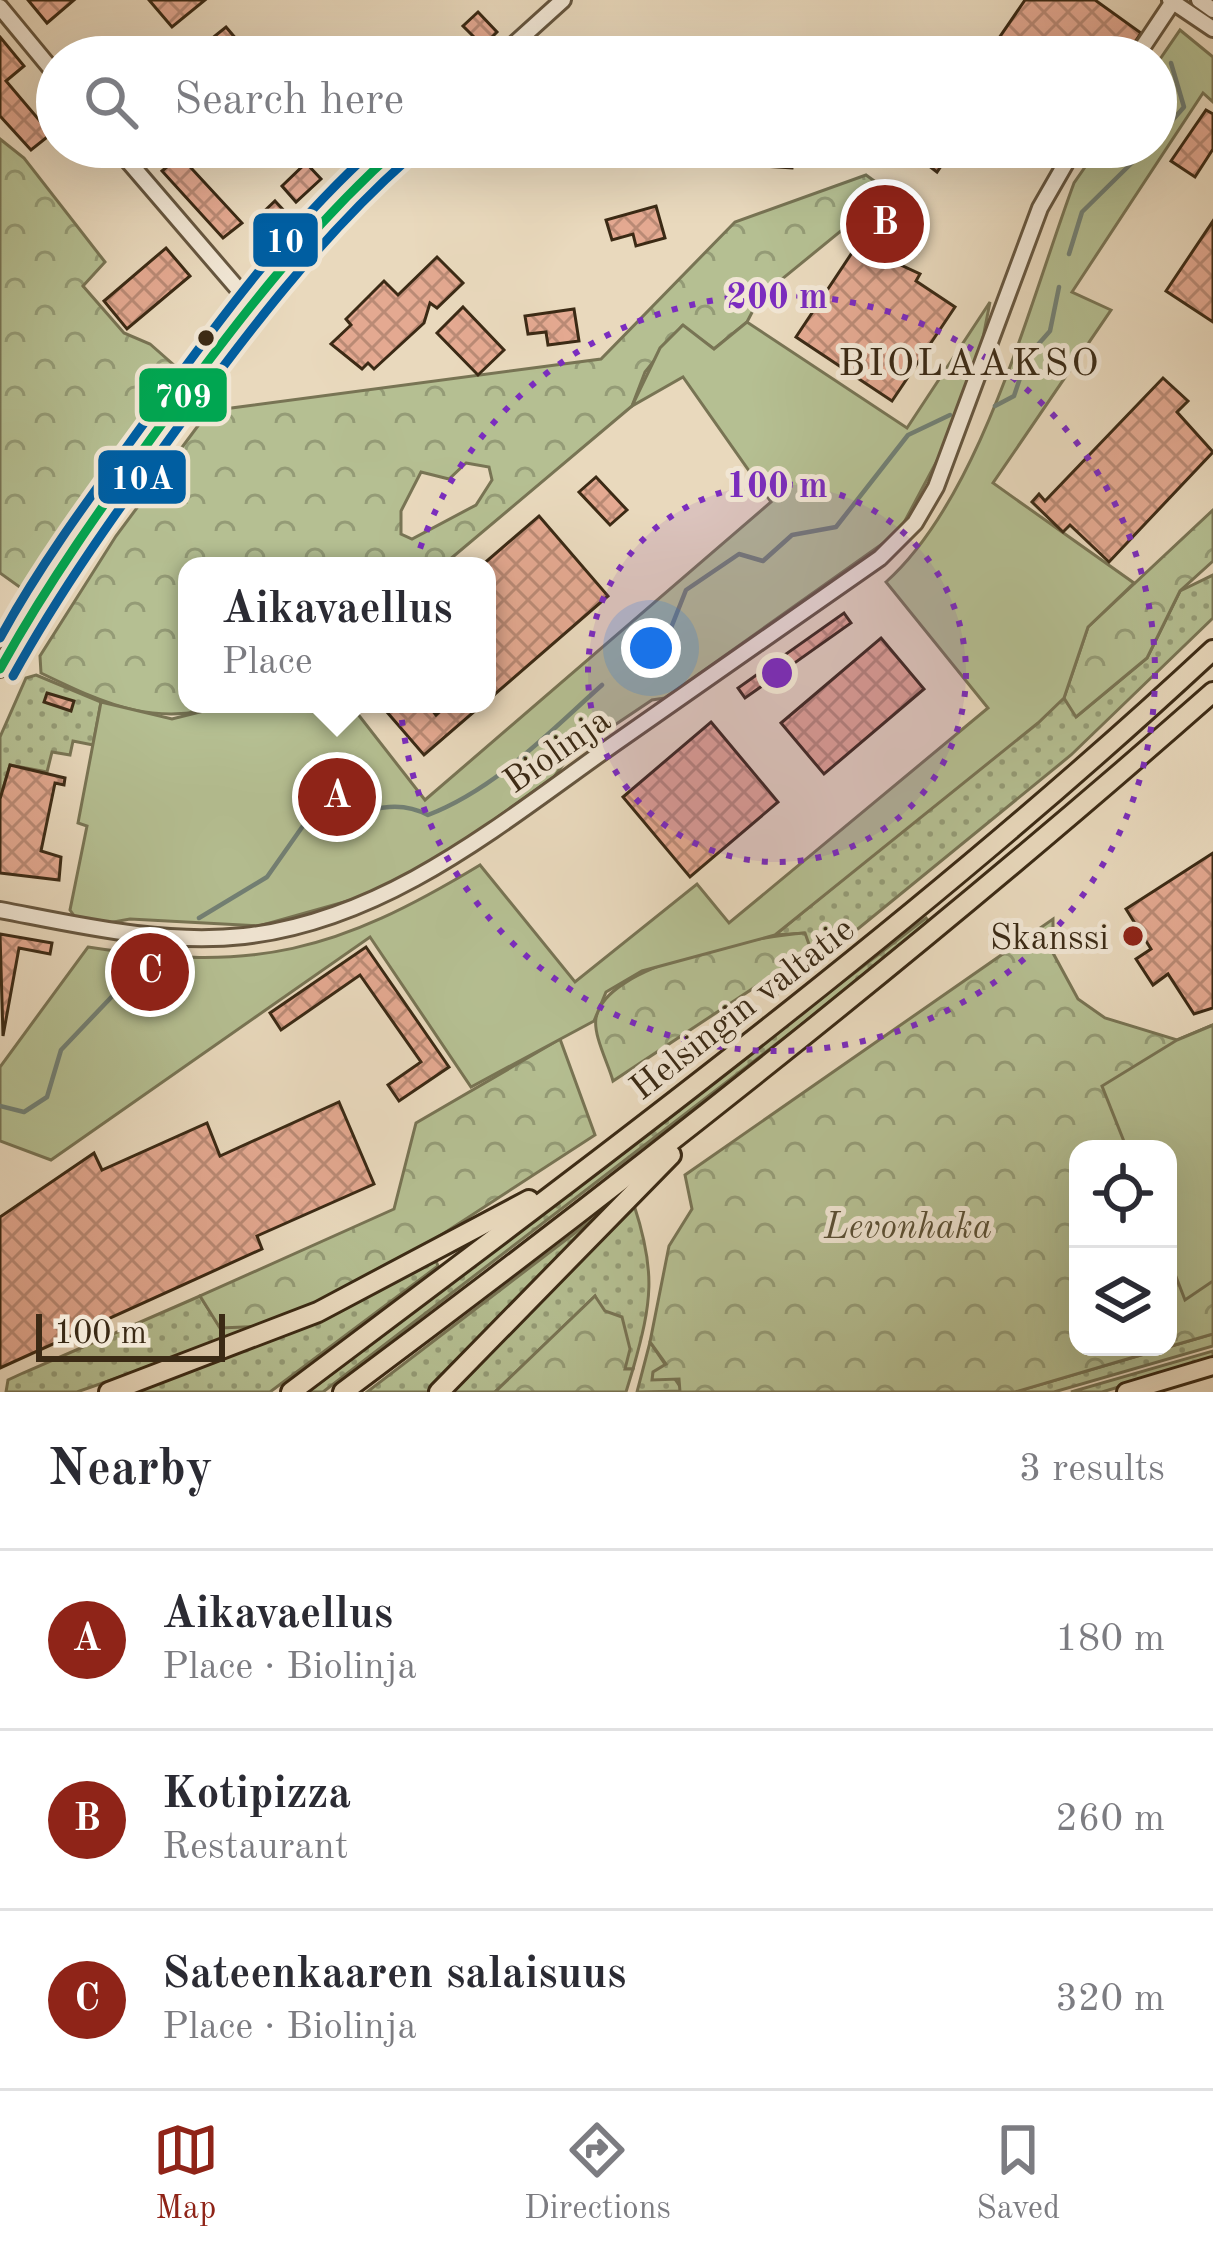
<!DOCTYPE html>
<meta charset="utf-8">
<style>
:root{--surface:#fff;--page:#f7f7f7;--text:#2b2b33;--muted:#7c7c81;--line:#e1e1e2;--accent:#8f2418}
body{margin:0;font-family:"Old Standard TT",serif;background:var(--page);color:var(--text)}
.controls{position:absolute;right:36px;bottom:36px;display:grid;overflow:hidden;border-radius:24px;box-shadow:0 12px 48px #0002}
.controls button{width:108px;height:108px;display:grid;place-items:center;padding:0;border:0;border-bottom:3px solid var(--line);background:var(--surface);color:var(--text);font:60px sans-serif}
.scale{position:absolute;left:36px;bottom:30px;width:189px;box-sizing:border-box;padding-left:12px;border:6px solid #3b2a15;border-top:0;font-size:33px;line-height:42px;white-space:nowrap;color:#3b2a15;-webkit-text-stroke:9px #f1e6d4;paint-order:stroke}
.you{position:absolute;left:651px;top:648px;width:42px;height:42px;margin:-30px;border:9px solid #fff;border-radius:50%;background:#1a73e8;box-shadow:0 0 0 18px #1a73e833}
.badge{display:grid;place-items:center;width:78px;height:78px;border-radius:50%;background:var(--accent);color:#fff;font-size:39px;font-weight:700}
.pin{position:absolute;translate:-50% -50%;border:6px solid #fff;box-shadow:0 3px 12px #0006}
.popup{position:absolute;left:178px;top:557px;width:318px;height:156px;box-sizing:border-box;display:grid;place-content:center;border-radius:24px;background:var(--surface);filter:drop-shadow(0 3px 9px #0005);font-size:39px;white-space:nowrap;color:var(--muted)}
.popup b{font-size:45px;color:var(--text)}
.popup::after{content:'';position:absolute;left:50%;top:100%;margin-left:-24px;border:24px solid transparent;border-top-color:var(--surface)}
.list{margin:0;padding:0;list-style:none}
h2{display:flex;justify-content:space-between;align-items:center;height:156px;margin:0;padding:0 48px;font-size:51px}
h2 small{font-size:39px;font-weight:400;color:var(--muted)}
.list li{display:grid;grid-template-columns:78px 1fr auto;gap:36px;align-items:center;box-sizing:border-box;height:180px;padding:0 48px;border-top:3px solid var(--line)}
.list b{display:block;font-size:45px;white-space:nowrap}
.list p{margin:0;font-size:39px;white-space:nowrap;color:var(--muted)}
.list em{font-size:39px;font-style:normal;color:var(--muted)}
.icon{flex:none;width:66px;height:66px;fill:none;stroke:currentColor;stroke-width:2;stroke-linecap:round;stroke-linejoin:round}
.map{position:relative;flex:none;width:1213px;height:1392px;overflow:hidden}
.search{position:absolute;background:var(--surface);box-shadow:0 12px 48px #0002;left:36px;right:36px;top:36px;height:132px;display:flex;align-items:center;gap:30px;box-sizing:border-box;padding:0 42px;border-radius:66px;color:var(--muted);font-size:45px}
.sheet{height:696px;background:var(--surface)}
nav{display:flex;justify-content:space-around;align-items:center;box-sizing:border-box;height:168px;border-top:3px solid var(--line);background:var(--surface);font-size:33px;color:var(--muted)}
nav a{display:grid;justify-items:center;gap:6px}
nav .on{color:var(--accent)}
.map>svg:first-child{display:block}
.grass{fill:url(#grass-dots);stroke:#787454;stroke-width:3}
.forest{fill:url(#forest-crowns);stroke:#787454;stroke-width:3;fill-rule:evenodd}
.park{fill:#b5bf92;stroke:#787454;stroke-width:3}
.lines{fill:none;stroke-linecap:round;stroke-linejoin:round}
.stream{stroke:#728075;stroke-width:4.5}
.building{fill:url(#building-cross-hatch);stroke:#3b2a15;stroke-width:3}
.minor-casing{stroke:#66563f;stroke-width:20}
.major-casing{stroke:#3b2a15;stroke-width:22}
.highway-casing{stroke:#3b2a15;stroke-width:24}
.minor{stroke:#f1e6d4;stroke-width:14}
.major{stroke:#e9d9bd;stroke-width:16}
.highway{stroke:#e9d9bd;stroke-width:18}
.bus-1-casing{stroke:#f1e6d4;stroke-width:18}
.bus-2-casing{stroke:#f1e6d4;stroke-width:18}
.bus-3-casing{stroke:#f1e6d4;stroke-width:18}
.bus-1{stroke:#00a651;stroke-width:9}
.bus-2{stroke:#005ea1;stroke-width:9}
.bus-3{stroke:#005ea1;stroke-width:9}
.ring{fill:none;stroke:#7b2cbf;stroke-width:6;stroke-dasharray:6 12}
.bus-dot{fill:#3b2a15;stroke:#f1e6d4;stroke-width:4.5}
.poi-dot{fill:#8f2418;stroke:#f1e6d4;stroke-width:4.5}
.labels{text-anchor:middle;stroke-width:10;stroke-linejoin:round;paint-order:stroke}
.street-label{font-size:36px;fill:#3b2a15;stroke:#f1e6d4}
.poi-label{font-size:36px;fill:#3b2a15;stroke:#f1e6d4;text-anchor:end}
.park-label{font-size:36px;font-style:italic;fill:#5a4f34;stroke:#f1e6d4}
.neighbourhood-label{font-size:39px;letter-spacing:3px;fill:#3b2a15;stroke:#f1e6d4}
.centre{fill:#7b2cbf;stroke:#f1e6d4;stroke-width:6}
.ring-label{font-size:36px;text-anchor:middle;font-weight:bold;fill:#7b2cbf;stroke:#f1e6d4;stroke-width:10;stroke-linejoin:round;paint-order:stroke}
.line-badge{stroke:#f1e6d4;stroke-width:4.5}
.badge-label{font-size:33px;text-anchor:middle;font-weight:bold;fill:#fff}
</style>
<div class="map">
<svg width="1213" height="1392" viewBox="0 0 1213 1392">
<defs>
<pattern id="grass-dots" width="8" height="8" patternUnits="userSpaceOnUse" patternTransform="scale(3)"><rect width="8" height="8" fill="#b5bf92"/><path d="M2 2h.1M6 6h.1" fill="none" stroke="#949b76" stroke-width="1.8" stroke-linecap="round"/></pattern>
<pattern id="forest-crowns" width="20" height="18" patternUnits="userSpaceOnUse" patternTransform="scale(3)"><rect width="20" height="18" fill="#b5bf92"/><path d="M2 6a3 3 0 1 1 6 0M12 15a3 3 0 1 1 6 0" fill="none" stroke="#949b76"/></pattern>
<pattern id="building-cross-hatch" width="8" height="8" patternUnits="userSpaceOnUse" patternTransform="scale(3)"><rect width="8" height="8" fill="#e4a991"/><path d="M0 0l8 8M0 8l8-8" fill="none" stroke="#ba8a75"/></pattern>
</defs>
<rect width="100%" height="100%" fill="#e9d9bd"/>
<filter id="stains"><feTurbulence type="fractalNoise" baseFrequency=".00167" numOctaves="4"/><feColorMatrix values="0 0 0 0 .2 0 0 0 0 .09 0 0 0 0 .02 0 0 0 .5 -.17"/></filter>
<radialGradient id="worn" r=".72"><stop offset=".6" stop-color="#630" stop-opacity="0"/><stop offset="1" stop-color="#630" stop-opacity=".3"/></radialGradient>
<g class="grass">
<polygon points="1213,575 1213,618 1071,755 772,999 771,977 810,950 804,933 775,935 1064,698 1077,716 1147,658 1180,591"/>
<polygon points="36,675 101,702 93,745 73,741 70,755 52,752 47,772 10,765 0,799 0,737 26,678"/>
<polygon points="926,918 929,922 892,955 323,1392 308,1392"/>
<path d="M634,1205C656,1272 652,1302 633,1369H625L595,1296L495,1392H453Z"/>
<polygon points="597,1216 432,1392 367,1392"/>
<polygon points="436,1261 438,1266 270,1392 126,1392 371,1294"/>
<polygon points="200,1296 220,1327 266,1326 77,1392 6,1392 8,1380 23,1373"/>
<polygon points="1213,1334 1213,1346 1054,1392 1015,1392"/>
<polygon points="650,1342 683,1391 637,1392"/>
<polygon points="1213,1351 1213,1359 1102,1392 1071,1392"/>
</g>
<g class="forest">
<polygon points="0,139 24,158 105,262 83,286 124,333 150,344 184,374 28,593 0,573"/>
<path d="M866,175L880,185L858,217L760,297L747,322L714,349L682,326L645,372L632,406L442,566H187V704H232C157,728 109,706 41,673L40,656L116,536L209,411L601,359L735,222ZM466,463L489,467L492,480L476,505L412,539L401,534V511L421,472L449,479Z"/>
<polygon points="1213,510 1213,561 1180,591 1147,658 1076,717 1064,698 1088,627"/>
<polygon points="1053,919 1053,953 1078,999 1105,1018 1177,1040 1213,1025 1213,1334 1168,1347 1168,1149 1078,1149 1078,1347 1168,1347 1015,1392 680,1392 679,1379 652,1380 653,1372 666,1364 650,1342 669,1246 692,1209 685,1175"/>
<path d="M805,933L811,950L613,1081C608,1063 593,1035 596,1018C605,964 757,936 805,933Z"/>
<polygon points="560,1039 595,1135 392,1267 266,1326 220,1328 200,1296 394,1209 416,1123"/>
<polygon points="595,1296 605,1311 622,1317 630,1349 625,1369 633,1369 626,1392 495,1392"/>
</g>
<g class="park">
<path d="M1180,30L1213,57V102L1203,93L1072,292L1111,310L993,483L1134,583L1088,627L1064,698L1038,723L775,935L642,971L606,992L594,1021L471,1087L370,937L51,1160L0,1141V1067L88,947C255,973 336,952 480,865L575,982L697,884L729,923L988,708L886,582C981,497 1029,304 1074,183L1099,147H1156V65Z"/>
<polygon points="990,302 981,348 947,442 899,532 665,698 652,700 570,755 554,777 442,857 369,895 259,926 130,919 108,923 75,917 70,910 87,826 78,823 101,702 172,719 232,704 350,704 425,800 771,502 683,377 632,406 660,348 683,325 714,349 747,322 907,428"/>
<polygon points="1213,1025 1213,1281 1185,1300 1168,1256 1168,1149 1127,1149 1102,1086 1177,1040"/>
</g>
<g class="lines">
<g class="stream">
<polyline points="1156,139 1184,107 1171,63"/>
<polyline points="1069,254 1082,212 1148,147"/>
<polyline points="995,406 1014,396 1027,357 1050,331 1059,287"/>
<polyline points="632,663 667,638 686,590 739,554 763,561 792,535 836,527 908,435 950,415"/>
<path d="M199,918L267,877L312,813C356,823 386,793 428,815C497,788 547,734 602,685"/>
<polyline points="0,1106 24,1112 47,1097 61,1050 140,967"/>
</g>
</g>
<g class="building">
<polygon points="28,0 74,0 47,23"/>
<polygon points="149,0 205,0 172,27"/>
<polygon points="1025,0 1095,0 1141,33 1125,57 986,57"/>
<polygon points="478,12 497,32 483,46 463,26"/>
<polygon points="226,27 243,47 237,57 208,57 200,48"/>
<polygon points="0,37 24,66 6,81 51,134 31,150 0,116"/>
<polygon points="1206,110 1213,114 1213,149 1195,177 1171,161"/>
<polygon points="620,147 652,147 651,156 619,154"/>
<polygon points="794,147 792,168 763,166 764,150 744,149"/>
<polygon points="923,147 954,147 937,172 916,156"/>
<polygon points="180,156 242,223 223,238 162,171"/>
<polygon points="306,163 321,179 296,202 282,186"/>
<polygon points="897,185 917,198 879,255 920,274 916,281 955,307 892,401 796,337"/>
<polygon points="275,201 288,215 267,235 254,221"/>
<polygon points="656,206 665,238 636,246 633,234 612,240 606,220"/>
<polygon points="1213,221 1213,322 1166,291"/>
<polygon points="166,248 190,276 127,329 104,301"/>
<polygon points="437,257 463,283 437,308 430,303 424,323 374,369 368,363 362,369 331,344 351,325 346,319 384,281 398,295"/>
<polygon points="463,307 504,350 478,375 437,333"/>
<polygon points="574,309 579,341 548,345 546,332 528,334 525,316"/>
<polygon points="1163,378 1188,401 1177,412 1213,452 1109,562 1070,525 1063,532 1032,502 1039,494 1045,501"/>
<polygon points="596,477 627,510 610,525 579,492"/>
<polygon points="539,516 608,596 487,701 487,566 481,566"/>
<polygon points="844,613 851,623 745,698 738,688"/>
<polygon points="881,638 924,689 824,774 781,723"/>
<polygon points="47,693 74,701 71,711 44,702"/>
<polygon points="380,704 427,704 436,715 448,704 483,704 424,755"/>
<polygon points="711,722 778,802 690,877 623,797"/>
<polygon points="10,765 65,778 64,785 55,783 41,851 61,857 59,880 0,873 0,799"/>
<polygon points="1213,853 1213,1008 1194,1014 1168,974 1153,985 1136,959 1151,949 1126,909"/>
<polygon points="0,934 52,943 50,954 19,948 3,1036"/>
<polygon points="366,947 449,1067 399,1101 388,1085 421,1062 360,975 281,1030 270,1013"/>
<polygon points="339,1102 374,1184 257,1236 262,1249 0,1368 0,1217 94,1153 102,1170 207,1123 220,1156"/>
</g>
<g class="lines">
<g class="minor-casing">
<g id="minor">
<polyline points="1170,0 1213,29"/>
<polyline points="1199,0 1213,10"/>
<polyline points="0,7 57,76"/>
<polyline points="500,57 563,0"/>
<polyline points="1136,57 1174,0"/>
<polyline points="116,147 250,303"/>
<polyline points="0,669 51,576 250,303 343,197 399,147"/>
<path d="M0,910C79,925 162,945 244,936C386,920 498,826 611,746C701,683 791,621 880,558L915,523L936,487L1040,208L1075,147"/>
</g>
</g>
<g class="major-casing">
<polyline id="major" points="1126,1392 1213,1366"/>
</g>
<g class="highway-casing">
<g id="highway">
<polyline points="109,1392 318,1312 529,1200"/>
<path d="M291,1392C607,1154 924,919 1213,650"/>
<path d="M343,1392C642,1169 933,939 1213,692"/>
<polyline points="439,1392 671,1155"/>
</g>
</g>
<use href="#minor" class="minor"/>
<use href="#major" class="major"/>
<use href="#highway" class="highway"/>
<g class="bus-1-casing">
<path id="bus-1" d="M0,669C48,582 103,505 161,425C234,325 307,229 399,147"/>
</g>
<g class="bus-2-casing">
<path id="bus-2" d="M13,676C61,589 117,511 176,430C247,333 318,239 409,158"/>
</g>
<g class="bus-3-casing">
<path id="bus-3" d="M0,638C43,559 97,488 150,415C219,320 288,226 376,147"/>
</g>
<use href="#bus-1" class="bus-1"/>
<use href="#bus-2" class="bus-2"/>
<use href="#bus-3" class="bus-3"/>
</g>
<circle cx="777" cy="673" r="189" fill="#7b2cbf" fill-opacity=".12"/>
<g class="ring">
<circle cx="777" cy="673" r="189"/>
<circle cx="777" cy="673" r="378"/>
</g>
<circle class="bus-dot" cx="206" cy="338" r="10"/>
<circle class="poi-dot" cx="1133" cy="936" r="12"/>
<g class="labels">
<g class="street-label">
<text transform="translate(556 749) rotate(-35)" y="13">Biolinja</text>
<text transform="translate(741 1007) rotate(-38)" y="13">Helsingin valtatie</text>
</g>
<g class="poi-label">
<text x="1109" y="949">Skanssi</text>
</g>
<g class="park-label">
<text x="908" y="1238">Levonhaka</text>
</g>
<g class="neighbourhood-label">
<text x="970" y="375">BIOLAAKSO</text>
</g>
</g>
<circle cx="777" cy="673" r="18" class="centre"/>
<g class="ring-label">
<text x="777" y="308">200 m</text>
<text x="777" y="497">100 m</text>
</g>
<g class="line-badge">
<rect x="251" y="211" width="69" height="58" rx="12" fill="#005ea1"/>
<rect x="137" y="366" width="92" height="58" rx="12" fill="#00a651"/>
<rect x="96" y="448" width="92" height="58" rx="12" fill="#005ea1"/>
</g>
<g class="badge-label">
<text x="285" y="252">10</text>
<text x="183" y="407">709</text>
<text x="142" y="489">10A</text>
</g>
<rect width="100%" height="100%" filter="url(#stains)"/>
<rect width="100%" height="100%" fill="url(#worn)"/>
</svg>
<div class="controls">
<button><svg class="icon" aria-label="locate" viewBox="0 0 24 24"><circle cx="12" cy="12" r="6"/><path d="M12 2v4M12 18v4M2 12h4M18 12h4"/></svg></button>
<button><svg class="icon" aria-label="layers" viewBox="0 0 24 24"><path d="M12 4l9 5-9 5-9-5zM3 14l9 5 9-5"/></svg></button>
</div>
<div class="scale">100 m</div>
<div class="you"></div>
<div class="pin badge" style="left:337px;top:797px">A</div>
<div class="popup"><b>Aikavaellus</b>Place</div>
<div class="pin badge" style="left:885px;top:224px">B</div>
<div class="pin badge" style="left:150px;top:972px">C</div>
<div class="search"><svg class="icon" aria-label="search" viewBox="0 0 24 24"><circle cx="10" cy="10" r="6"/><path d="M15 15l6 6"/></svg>Search here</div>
</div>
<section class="sheet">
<h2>Nearby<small>3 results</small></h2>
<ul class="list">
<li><span class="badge">A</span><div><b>Aikavaellus</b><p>Place · Biolinja</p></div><em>180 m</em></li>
<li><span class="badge">B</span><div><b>Kotipizza</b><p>Restaurant</p></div><em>260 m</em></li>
<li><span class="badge">C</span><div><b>Sateenkaaren salaisuus</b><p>Place · Biolinja</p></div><em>320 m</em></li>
</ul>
</section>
<nav>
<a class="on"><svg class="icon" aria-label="map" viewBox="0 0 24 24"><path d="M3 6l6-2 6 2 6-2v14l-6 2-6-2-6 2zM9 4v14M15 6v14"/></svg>Map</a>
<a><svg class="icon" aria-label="directions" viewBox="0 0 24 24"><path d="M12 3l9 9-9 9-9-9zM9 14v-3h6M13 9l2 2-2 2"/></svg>Directions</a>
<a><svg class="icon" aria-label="saved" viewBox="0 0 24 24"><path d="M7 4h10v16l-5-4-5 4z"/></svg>Saved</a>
</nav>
